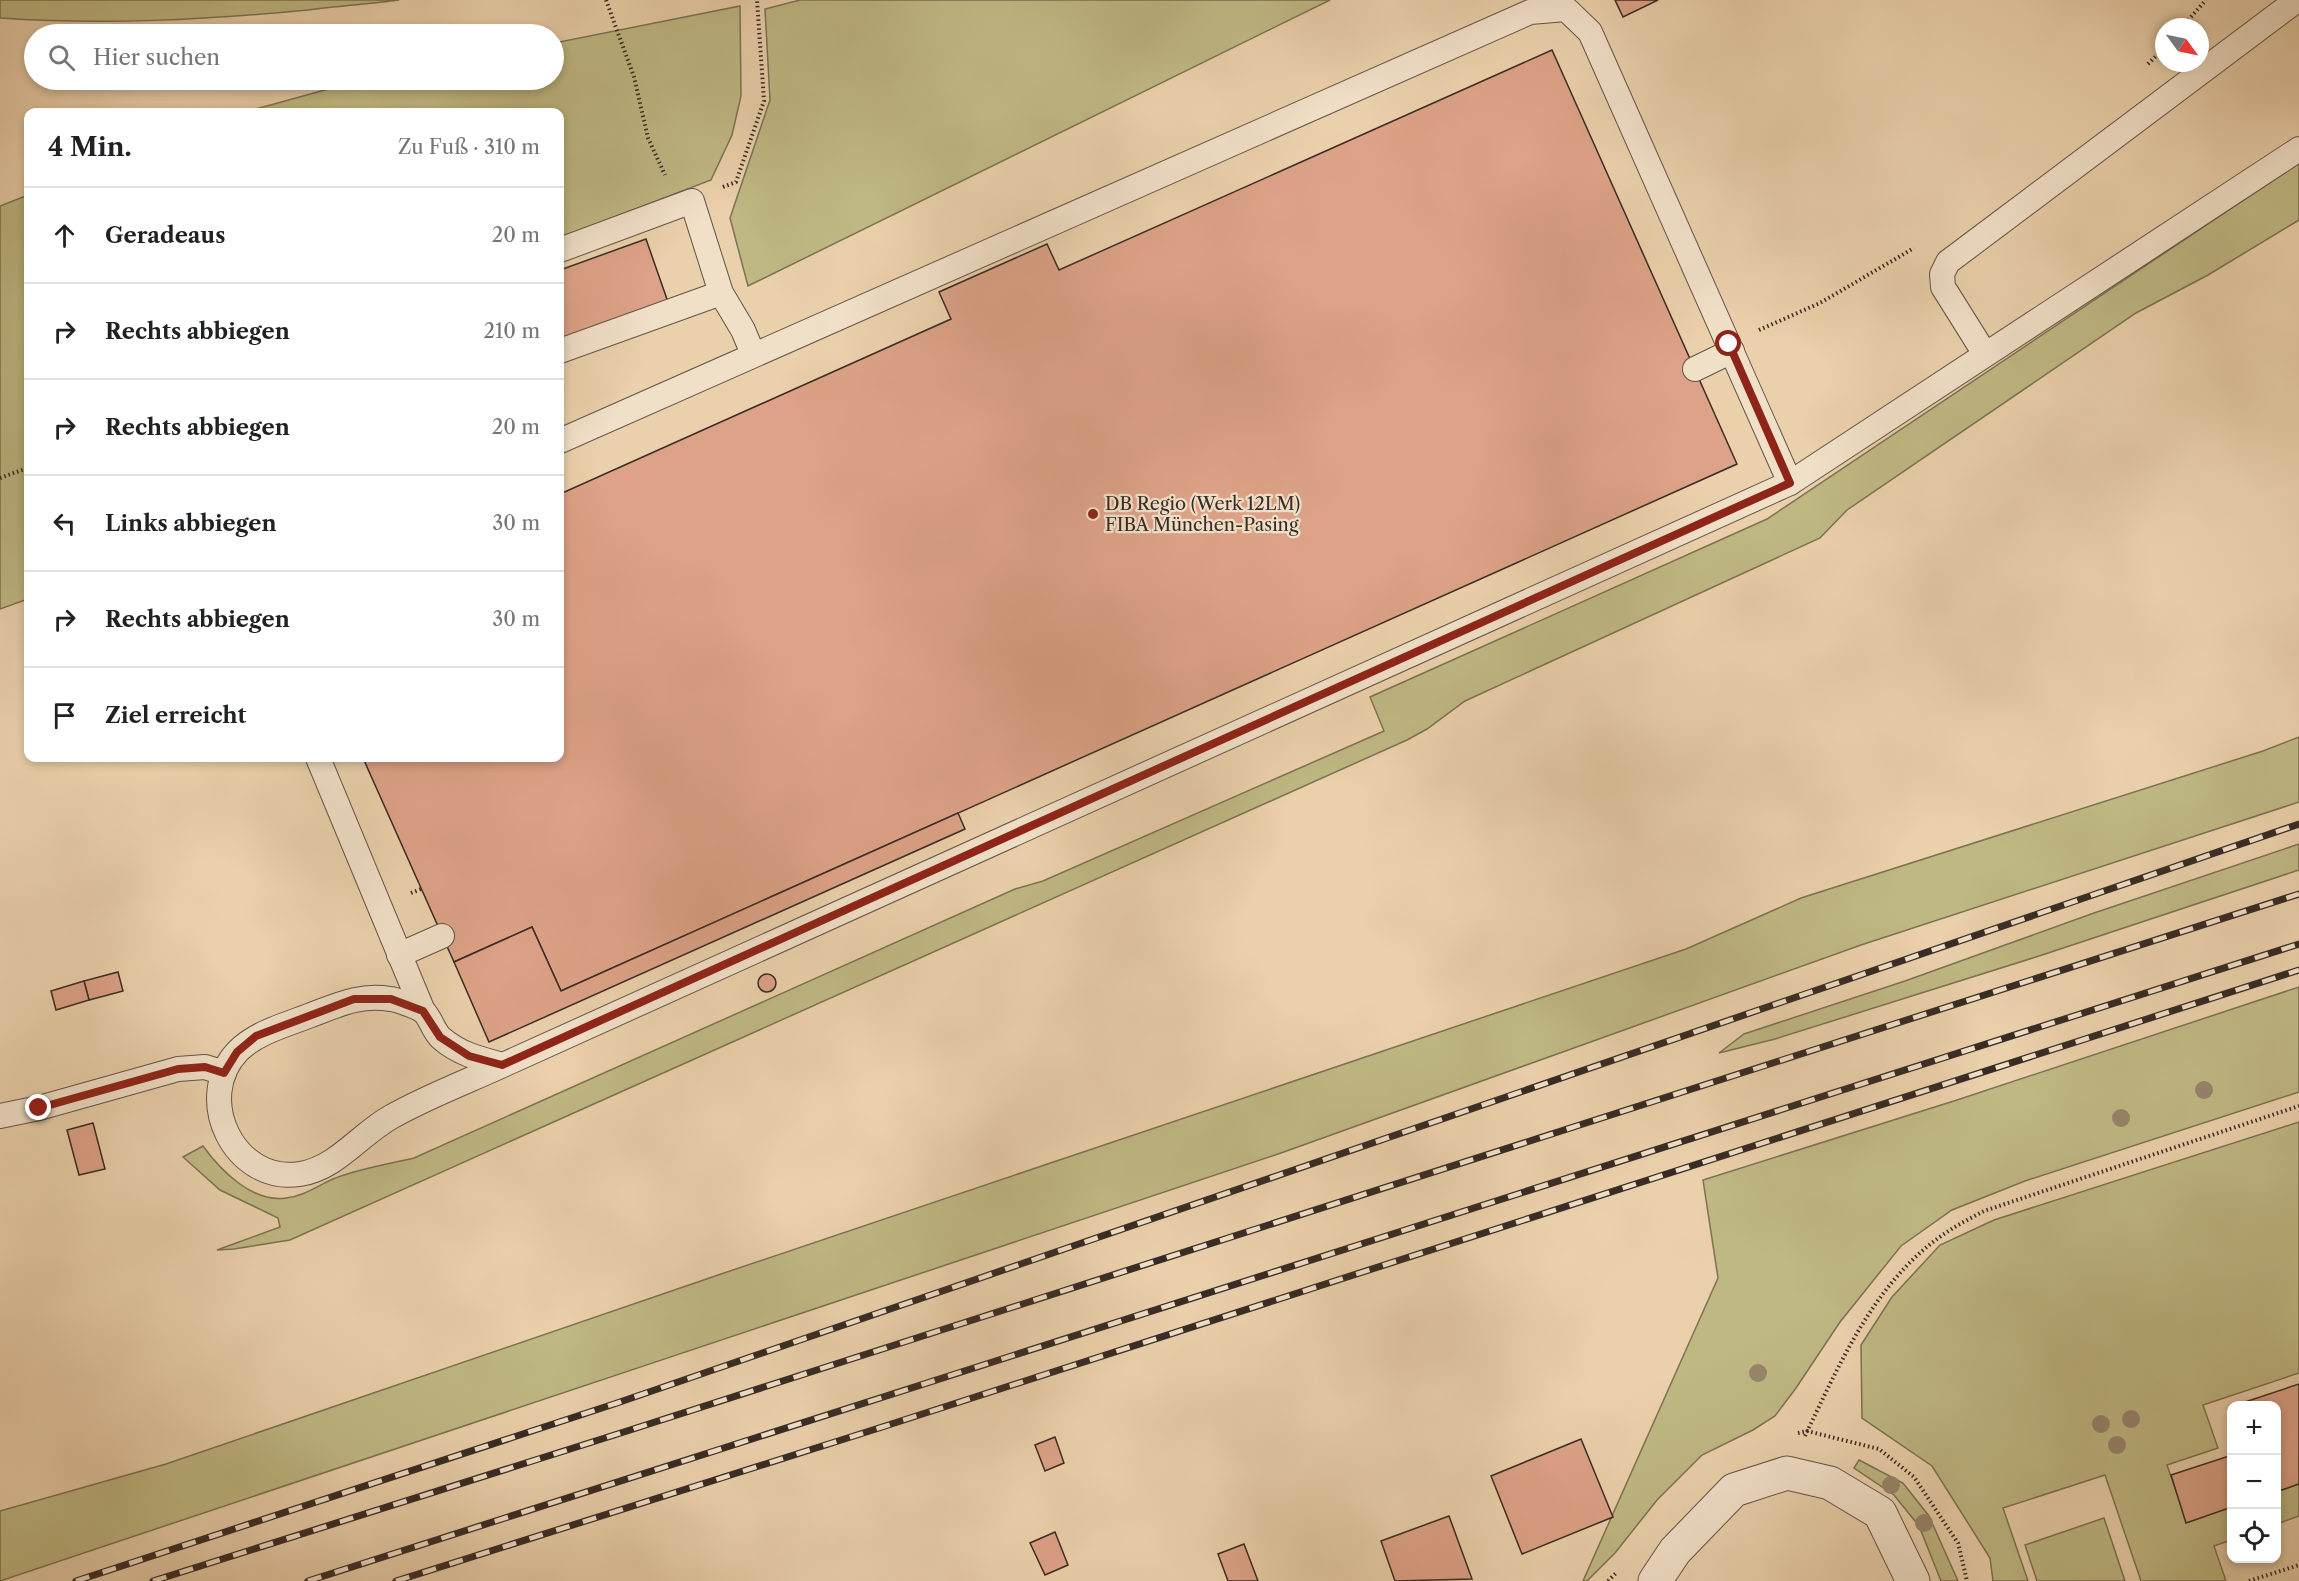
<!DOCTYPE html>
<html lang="de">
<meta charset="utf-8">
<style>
:root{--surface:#fff;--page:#f6f6f6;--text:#202124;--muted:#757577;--line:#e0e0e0}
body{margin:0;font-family:"Libre Caslon Text",serif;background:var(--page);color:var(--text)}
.controls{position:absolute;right:18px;bottom:18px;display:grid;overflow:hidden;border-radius:12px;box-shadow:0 3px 9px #0003}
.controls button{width:54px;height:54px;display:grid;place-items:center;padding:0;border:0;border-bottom:2px solid var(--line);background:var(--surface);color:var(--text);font:30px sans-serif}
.compass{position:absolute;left:2155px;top:18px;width:54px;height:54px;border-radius:50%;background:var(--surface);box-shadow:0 3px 9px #0003;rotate:123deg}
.stop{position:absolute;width:18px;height:18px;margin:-14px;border:4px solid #8f2418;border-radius:50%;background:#fff}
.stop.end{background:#8f2418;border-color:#fff;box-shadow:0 2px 6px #0008}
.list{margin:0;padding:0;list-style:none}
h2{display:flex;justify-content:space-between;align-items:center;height:78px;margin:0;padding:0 24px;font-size:26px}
h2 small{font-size:20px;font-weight:400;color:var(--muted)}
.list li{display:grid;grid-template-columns:39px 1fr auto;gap:18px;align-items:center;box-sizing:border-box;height:96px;padding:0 24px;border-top:2px solid var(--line)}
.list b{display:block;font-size:22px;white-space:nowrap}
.list em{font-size:20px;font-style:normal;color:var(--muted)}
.icon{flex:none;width:33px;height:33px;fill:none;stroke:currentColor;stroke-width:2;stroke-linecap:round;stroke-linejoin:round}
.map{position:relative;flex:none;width:2299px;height:1581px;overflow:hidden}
.search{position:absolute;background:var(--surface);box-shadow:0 3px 9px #0003;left:24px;top:24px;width:540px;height:66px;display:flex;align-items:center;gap:15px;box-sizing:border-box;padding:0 21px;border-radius:33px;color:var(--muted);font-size:22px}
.panel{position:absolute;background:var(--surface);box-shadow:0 3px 9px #0003;left:24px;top:108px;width:540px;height:654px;border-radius:12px}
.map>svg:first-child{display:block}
.green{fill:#bfb883;stroke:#7c7254;stroke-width:1.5}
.building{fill:#dda287;stroke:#382b26;stroke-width:1.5}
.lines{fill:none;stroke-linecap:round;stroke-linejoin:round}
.lane-casing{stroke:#645447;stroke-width:26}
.street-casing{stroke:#645447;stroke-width:35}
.path{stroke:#382b26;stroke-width:4;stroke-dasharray:1.5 3;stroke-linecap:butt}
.lane{stroke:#f1e0c8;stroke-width:24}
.street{stroke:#f1e0c8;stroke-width:33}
.rail-casing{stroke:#382b26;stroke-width:7}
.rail{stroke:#f1e0c8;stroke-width:4.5;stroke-dasharray:14;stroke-linecap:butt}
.tree{fill:#97856c}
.route{stroke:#8f2418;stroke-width:8}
.poi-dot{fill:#8f2418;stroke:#f1e0c8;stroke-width:2}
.labels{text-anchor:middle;stroke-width:4.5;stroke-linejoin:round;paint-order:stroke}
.poi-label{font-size:18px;fill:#382b26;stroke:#f1e0c8;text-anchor:start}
</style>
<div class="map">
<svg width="2299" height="1581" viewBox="0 0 2299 1581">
<rect width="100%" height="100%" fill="#ead0ab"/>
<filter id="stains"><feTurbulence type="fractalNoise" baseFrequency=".00333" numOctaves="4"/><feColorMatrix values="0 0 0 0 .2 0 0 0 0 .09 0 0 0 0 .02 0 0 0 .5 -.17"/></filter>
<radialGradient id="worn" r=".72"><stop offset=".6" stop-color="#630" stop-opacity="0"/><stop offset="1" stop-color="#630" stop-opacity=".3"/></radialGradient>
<g class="green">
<path d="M0,0H399C369,4 338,6 308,10C204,20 104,25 0,18Z"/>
<polygon points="800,0 1330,0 748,286 730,218 770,100 765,9"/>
<polygon points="740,6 741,96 732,135 711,180 560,238 560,112 245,112 343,85 373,80 554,80 554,43"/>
<path d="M2299,163V220L2208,275L2136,313L1847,510L1820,538L1465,701L1427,729L1407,740L290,1240L234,1249L217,1250L280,1227L278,1218L220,1190L183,1157L203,1146C221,1171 253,1203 286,1198C304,1196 317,1186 333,1179C357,1169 389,1164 414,1158L1015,889L1043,881L1384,731L1370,697L1767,519Z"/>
<polygon points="28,195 28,599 0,609 0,206"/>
<polygon points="2299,737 2299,802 1861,945 1281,1153 0,1581 0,1511 166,1464 724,1273 1686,949 1801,898 2263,751"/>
<polygon points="2299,844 2299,870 2036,957 1775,1039 1719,1053 1744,1034 1905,981 2094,913"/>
<polygon points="2299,987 2299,1092 2025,1181 1952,1210 1901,1246 1840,1322 1796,1388 1775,1416 1753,1430 1702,1455 1657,1500 1615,1553 1587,1581 1583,1581 1718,1278 1703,1180 1957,1100"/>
<polygon points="2299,1122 2299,1373 2203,1405 2218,1448 2167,1465 2187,1522 2231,1507 2231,1540 2214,1546 2226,1581 2141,1581 2105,1475 2003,1508 2028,1581 1993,1581 1990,1558 1932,1466 1862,1418 1861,1345 1892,1297 1940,1245 1994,1220"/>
<polygon points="1859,1460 1903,1483 1929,1516 1958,1581 1941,1581 1919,1526 1894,1495 1854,1468"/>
<polygon points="2299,1484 2299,1516 2277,1524 2277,1492"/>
<polygon points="2104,1518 2125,1581 2037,1581 2025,1545"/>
</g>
<g class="building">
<polygon points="1615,0 1658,0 1623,17"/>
<polygon points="1552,50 1737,464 561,991 532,927 454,962 363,758 560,758 560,494 951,319 939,292 1047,244 1059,270"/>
<polygon points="646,239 668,302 560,341 560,270"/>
<polygon points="958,813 965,829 489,1042 454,962 532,927 561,991"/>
<polygon points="118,972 123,991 89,1000 84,981"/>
<circle cx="767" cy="983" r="9"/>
<polygon points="84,981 89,1000 56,1010 51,991"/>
<polygon points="93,1123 105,1169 79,1175 67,1130"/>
<polygon points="2299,1384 2299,1484 2276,1492 2276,1406 2236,1405"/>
<polygon points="1055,1437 1064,1463 1045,1471 1035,1445"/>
<polygon points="1581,1439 1613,1517 1522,1554 1491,1476"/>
<polygon points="2232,1455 2232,1507 2186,1523 2171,1475"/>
<polygon points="1449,1516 1472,1579 1395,1581 1381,1541"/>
<polygon points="1055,1532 1068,1565 1045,1575 1030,1543"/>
<polygon points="1244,1544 1258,1581 1228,1581 1218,1554"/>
</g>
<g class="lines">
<g class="lane-casing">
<g id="lane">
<polyline points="560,250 692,201 721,293 743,330 753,354"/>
<polyline points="560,351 721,293"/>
<polyline points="1985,354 1943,287 1942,274 1948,262 2297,0"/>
<polyline points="1695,369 1732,351"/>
<polyline points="560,441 1530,12 1566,9 1590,32 1790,483"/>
<polyline points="318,758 423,1011"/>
<polyline points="399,955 442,936"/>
<path d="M503,1065C466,1082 426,1097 391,1117C359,1135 337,1168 300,1174C234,1184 193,1098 238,1051C257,1032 286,1025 311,1015C338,1005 360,994 390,999C396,999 419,1008 423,1011C431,1018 433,1031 441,1038C459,1054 480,1059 503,1065L1790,483L2299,149"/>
<polyline points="0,1116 39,1108 178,1069 205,1067 224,1073"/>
</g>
</g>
<g class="street-casing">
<polyline id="street" points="1655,1581 1675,1551 1734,1490 1787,1473 1830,1483 1880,1513 1913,1581"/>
</g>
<g class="path">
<polyline points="606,0 634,77 648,138 665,175"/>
<polyline points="2182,27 2206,0"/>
<polyline points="2148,64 2164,48"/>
<polyline points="723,187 736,182 764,101 757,0"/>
<polyline points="1759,330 1820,303 1914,248"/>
<polyline points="0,478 28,468"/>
<polyline points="411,893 421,889"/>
<polyline points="1798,1433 1807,1431 1879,1449 1914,1477 1958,1543 1967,1581"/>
<path d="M1805,1436C1840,1363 1875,1281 1944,1234C1957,1225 1971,1218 1984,1211L2299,1106"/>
<polyline points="1608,1581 1616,1573"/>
<polyline points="2249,1581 2299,1565"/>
</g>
<use href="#lane" class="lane"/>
<use href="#street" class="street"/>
<g class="rail-casing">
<g id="rail">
<polyline points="76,1581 617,1403 2299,824"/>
<polyline points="153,1581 627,1431 2299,894"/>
<polyline points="308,1581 2299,944"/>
<polyline points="396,1581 879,1428 2299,970"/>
</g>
</g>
<use href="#rail" class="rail"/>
</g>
<g class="tree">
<circle cx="2204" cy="1090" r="9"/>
<circle cx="2121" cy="1118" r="9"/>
<circle cx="1758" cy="1373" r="9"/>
<circle cx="2131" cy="1419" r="9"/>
<circle cx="2101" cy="1424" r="9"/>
<circle cx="2117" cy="1445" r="9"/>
<circle cx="1891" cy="1485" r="9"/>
<circle cx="1924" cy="1523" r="9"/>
</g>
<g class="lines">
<polyline class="route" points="39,1108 178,1069 205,1067 224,1073 237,1052 256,1036 354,999 391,999 423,1011 440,1037 469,1056 502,1065 1790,483 1729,344"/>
</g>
<circle class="poi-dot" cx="1093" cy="514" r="6"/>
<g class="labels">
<g class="poi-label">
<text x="1105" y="510">DB Regio (Werk 12LM)<tspan x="1105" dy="21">FIBA München-Pasing</tspan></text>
</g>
</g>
<rect width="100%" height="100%" filter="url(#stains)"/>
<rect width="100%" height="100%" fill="url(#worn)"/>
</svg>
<div class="controls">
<button>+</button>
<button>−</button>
<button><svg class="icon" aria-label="locate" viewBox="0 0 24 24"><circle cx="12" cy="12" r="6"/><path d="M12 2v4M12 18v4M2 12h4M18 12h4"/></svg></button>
</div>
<svg class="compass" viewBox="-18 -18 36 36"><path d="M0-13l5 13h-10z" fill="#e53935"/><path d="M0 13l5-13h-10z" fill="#757577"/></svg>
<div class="stop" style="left:1729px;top:344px"></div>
<div class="stop end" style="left:39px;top:1108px"></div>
<div class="search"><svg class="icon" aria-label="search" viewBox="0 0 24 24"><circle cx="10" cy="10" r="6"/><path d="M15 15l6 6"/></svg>Hier suchen</div>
<section class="panel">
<h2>4 Min.<small>Zu Fuß · 310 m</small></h2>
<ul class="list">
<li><svg class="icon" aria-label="ahead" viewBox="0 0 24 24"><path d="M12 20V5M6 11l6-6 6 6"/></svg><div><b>Geradeaus</b></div><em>20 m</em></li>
<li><svg class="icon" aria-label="right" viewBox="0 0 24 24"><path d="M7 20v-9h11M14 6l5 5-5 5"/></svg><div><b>Rechts abbiegen</b></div><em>210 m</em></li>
<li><svg class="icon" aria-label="right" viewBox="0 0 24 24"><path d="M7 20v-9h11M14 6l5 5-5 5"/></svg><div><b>Rechts abbiegen</b></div><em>20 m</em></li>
<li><svg class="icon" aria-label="left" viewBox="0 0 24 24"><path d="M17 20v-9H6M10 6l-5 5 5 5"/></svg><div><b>Links abbiegen</b></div><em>30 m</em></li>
<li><svg class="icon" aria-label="right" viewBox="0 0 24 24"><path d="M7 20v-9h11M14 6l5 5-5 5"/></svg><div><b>Rechts abbiegen</b></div><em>30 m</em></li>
<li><svg class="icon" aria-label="arrive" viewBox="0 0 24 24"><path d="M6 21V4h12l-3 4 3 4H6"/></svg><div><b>Ziel erreicht</b></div></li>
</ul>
</section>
</div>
